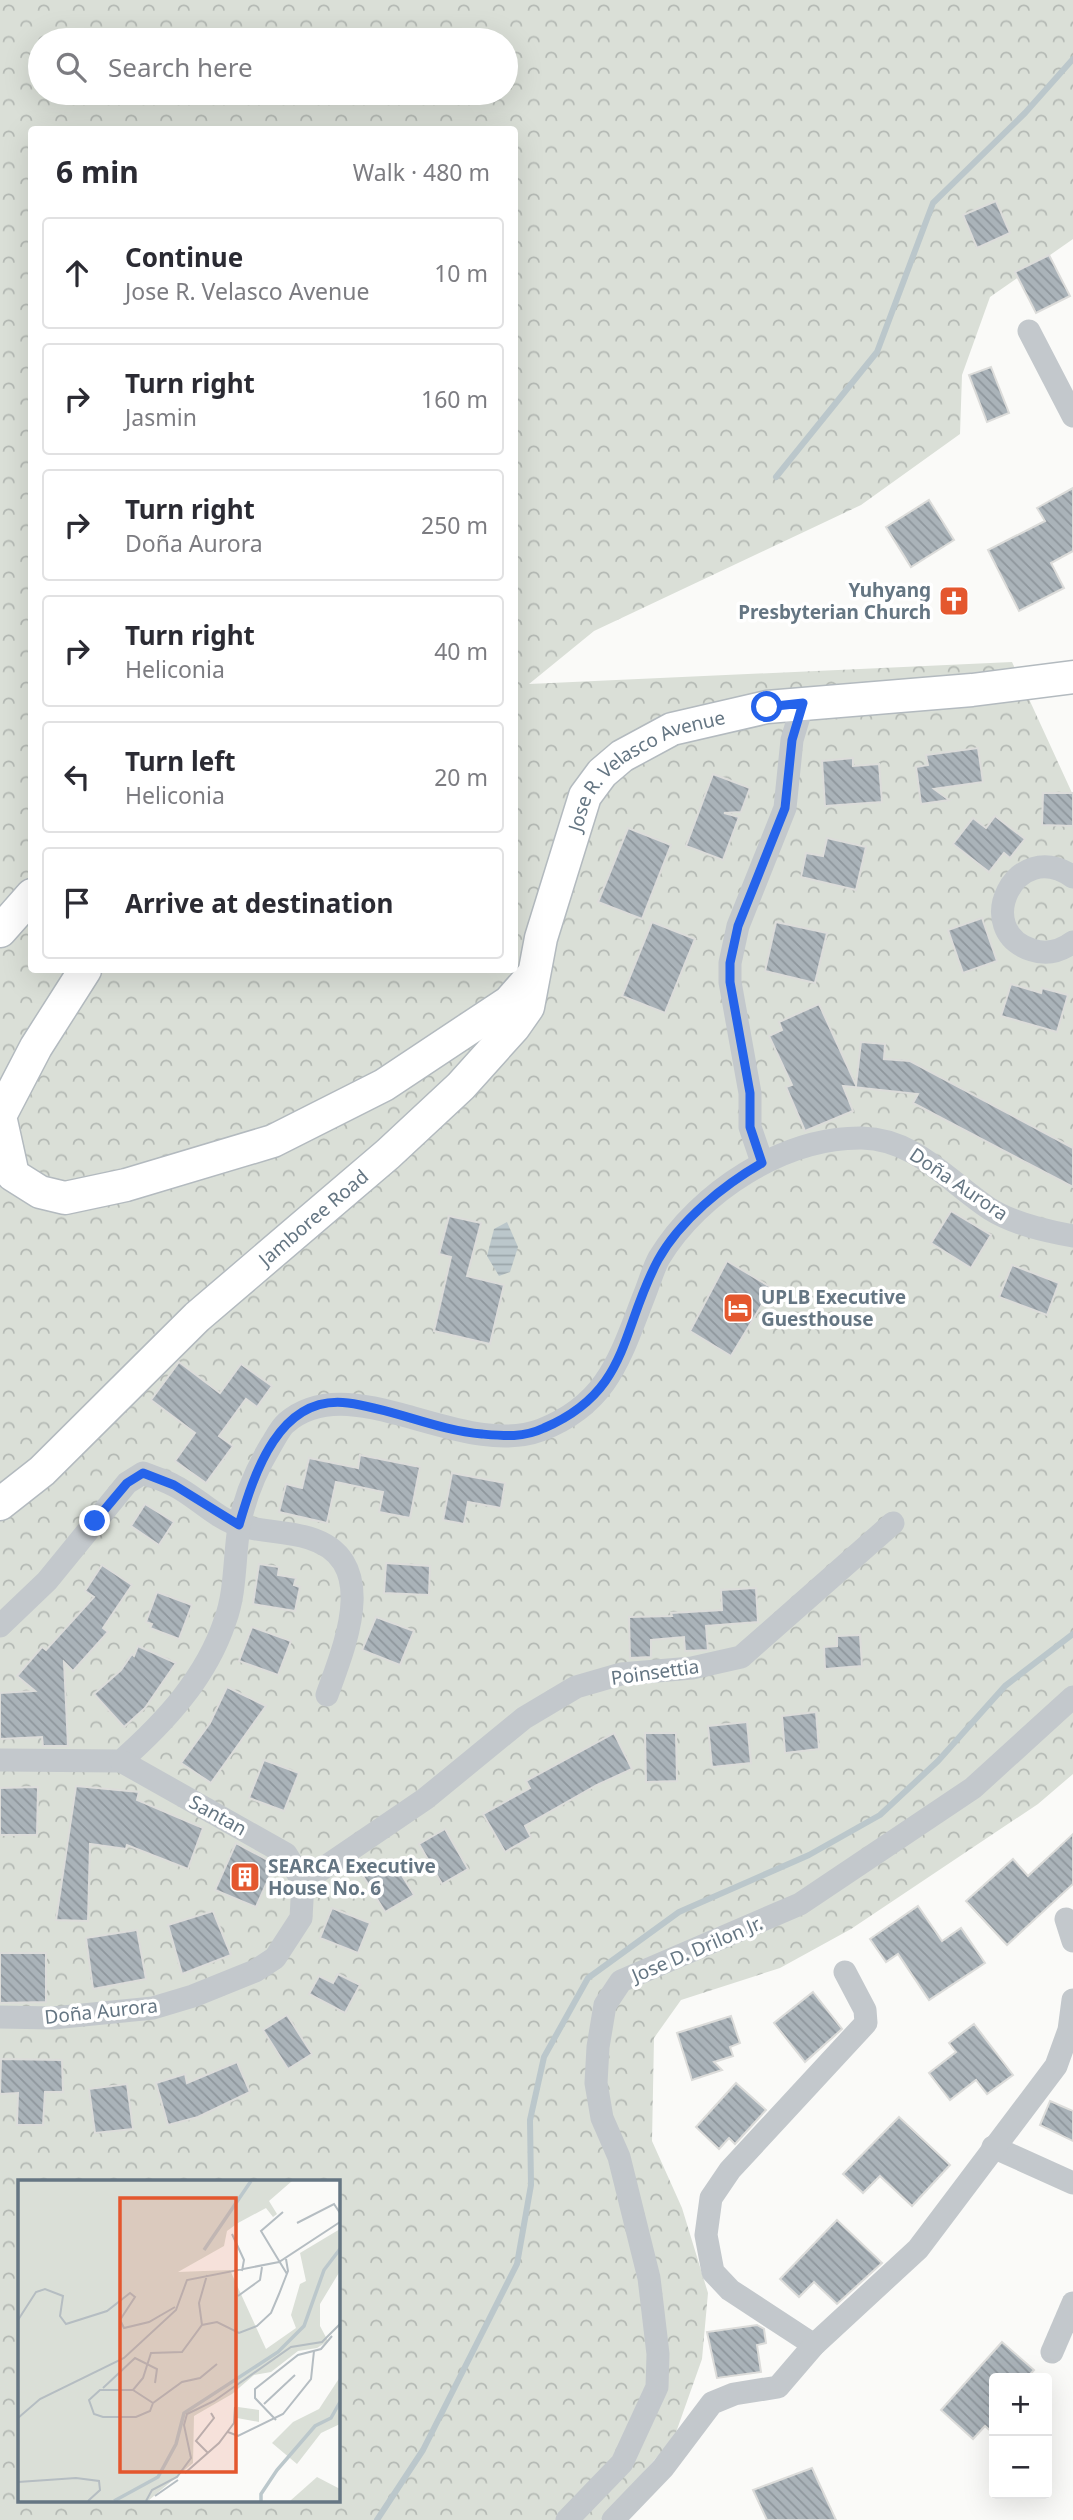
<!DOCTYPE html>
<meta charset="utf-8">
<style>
:root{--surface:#fff;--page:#f2f2f3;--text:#2b2b33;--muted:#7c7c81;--line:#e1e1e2}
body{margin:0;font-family:"Noto Sans",sans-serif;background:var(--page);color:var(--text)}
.controls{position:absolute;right:21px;bottom:21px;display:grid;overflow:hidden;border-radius:7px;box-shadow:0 7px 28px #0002}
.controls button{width:63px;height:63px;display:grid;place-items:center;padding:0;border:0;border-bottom:2px solid var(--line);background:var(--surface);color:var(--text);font:35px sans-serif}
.stop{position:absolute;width:21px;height:21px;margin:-16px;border:5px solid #2563eb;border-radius:50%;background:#fff}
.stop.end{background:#2563eb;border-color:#fff;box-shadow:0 2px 7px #0008}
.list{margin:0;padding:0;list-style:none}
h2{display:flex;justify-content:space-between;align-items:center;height:91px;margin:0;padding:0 28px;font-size:30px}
h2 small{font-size:23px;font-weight:400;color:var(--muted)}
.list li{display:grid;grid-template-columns:46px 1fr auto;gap:21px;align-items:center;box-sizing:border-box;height:112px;margin:0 14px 14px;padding:0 14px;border:2px solid var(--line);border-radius:7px}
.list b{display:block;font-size:26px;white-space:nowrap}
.list p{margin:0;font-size:23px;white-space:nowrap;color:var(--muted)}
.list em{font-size:23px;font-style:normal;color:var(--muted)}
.icon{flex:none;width:38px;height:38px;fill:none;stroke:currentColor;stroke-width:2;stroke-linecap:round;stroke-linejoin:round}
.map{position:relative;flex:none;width:1073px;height:2520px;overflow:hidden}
.search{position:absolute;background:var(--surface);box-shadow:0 7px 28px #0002;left:28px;top:28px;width:490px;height:77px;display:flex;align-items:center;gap:18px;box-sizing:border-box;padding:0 24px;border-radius:38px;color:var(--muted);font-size:26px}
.panel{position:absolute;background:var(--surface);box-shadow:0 7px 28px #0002;left:28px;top:126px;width:490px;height:847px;border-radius:7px}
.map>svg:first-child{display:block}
.forest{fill:url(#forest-crowns);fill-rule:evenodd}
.water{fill:url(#water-rules)}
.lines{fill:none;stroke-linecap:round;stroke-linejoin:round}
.stream{stroke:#bbc7cb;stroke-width:6}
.building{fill:url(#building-back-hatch);stroke:#dcdcda;stroke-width:2}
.secondary-casing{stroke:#b3babf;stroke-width:35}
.street{stroke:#c3c8cc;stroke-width:23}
.secondary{stroke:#fff;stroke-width:32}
.route{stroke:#2563eb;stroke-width:9}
.labels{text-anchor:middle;stroke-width:7;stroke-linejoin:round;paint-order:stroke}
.poi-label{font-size:19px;font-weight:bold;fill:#657683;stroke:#fff;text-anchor:start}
.street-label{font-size:19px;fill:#657683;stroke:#fff}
.inset-river{fill:none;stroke:#bbc7cb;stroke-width:3.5}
.inset-road{fill:none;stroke:#b5bdc2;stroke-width:2}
.view{fill:#e4572e;fill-opacity:0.15;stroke:#e4572e;stroke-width:3.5}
.inset-edge{fill:none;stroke:#657683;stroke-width:3.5}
</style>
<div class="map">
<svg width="1073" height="2520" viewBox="0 0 1073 2520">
<defs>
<pattern id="forest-crowns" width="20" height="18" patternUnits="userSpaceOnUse" patternTransform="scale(1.75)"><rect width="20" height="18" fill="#dadfd7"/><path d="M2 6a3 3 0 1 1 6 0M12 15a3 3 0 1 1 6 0" fill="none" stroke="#b4b9b4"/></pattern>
<pattern id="water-rules" width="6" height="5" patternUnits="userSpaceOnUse" patternTransform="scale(1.75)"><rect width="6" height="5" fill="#bbc7cb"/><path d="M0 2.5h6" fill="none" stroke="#9ca6aa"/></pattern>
<pattern id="building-back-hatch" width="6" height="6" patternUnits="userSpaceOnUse" patternTransform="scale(1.75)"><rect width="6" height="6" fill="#aab3b9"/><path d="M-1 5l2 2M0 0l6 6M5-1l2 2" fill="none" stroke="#8e969c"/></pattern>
</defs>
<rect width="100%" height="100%" fill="#fafaf8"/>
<path class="forest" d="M0,0H1073V239L990,297L962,375L960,434L861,505L594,631L529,684L1012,662L1073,795V1774L1038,1804L851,1929L780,1968L681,2000L654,2038L652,2141L682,2208L708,2293L702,2359L674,2438L601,2520H0ZM40,40H506V93H40ZM32,130H514V970H32ZM19,2182H338V2501H19Z"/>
<polygon class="water" points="507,1222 518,1247 510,1272 499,1276 487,1256 494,1229"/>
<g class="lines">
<g class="stream">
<polyline points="776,477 877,352 933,203 1025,113 1073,59"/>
<polyline points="377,2520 423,2450 517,2264 531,2185 530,2120 544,2057 588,1978 679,1912 809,1855 880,1815 938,1761 1005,1686 1073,1634"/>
</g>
</g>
<g class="building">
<polygon points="996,201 1010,233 977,248 963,215"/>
<polygon points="1049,255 1070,296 1036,313 1015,272"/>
<polygon points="991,367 1009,413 987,422 969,375"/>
<polygon points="1073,488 1073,551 1051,563 1064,588 1019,611 988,550 1045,521 1037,508"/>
<polygon points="929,500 954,540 911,567 886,527"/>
<polygon points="978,748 983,782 934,789 949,800 921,804 916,767 928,765 926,755"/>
<polygon points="853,758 853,766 879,764 882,802 825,806 822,761"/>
<polygon points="713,774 750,788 741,812 724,813 739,817 723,860 686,846"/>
<polygon points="1043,793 1073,793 1073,826 1042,825"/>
<polygon points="995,816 1025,839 1010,858 1004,853 989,872 953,844 973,818 986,828"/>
<polygon points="628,828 671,845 642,919 598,902"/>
<polygon points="827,838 866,847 856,890 801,877 806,853 823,856"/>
<polygon points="982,918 997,961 963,973 948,930"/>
<polygon points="652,922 695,939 665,1013 622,996"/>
<polygon points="776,922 827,933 815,983 765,971"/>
<polygon points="1011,984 1041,993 1042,988 1068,995 1057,1032 1001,1016"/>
<polygon points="819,1004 856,1085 861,1042 885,1044 884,1059 910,1061 1073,1148 1073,1187 913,1103 918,1094 843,1086 853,1111 805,1131 786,1087 792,1085 769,1036 782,1030 779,1022"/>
<polygon points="951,1211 991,1235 971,1268 931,1243"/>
<polygon points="449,1216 481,1223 467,1276 504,1285 490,1344 434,1331 451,1257 439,1254"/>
<polygon points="727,1261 772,1288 731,1356 690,1331"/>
<polygon points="1012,1265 1059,1283 1047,1315 999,1297"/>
<polygon points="179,1362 220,1393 241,1364 272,1386 257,1407 246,1399 219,1436 233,1446 206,1483 175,1461 195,1433 151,1400"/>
<polygon points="360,1455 420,1467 410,1518 379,1512 383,1492 336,1482 327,1523 279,1512 286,1484 302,1488 309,1458 358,1468"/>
<polygon points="452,1473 505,1483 501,1508 468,1502 464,1524 443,1520"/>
<polygon points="145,1504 174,1522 159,1545 131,1526"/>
<polygon points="386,1563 430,1566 429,1595 384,1593"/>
<polygon points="259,1564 279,1567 278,1575 296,1578 294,1585 300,1587 295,1611 253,1604"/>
<polygon points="102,1565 132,1585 103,1628 108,1632 73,1671 64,1662 68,1746 43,1746 42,1737 0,1739 0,1693 35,1691 17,1676 42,1647 46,1650 94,1597 85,1591"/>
<polygon points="756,1588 758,1622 706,1626 708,1650 685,1651 684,1637 651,1640 651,1657 630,1658 629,1617 672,1616 671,1613 722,1610 721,1590"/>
<polygon points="157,1592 192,1605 179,1639 150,1628 152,1624 146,1622"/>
<polygon points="376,1617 414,1631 400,1665 362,1650"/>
<polygon points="252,1627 291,1641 278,1675 239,1661"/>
<polygon points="860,1635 862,1666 825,1669 824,1647 837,1646 837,1636"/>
<polygon points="138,1646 176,1663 145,1708 124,1727 94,1694 121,1670 132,1654 134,1656"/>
<polygon points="227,1687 266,1706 211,1783 181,1763 210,1723"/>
<polygon points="816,1712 819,1749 785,1753 782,1716"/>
<polygon points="747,1722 751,1763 712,1767 708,1726"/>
<polygon points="614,1733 632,1769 597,1785 525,1826 531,1837 505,1852 483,1814 530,1788 526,1781"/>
<polygon points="645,1733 676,1733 677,1781 646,1782"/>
<polygon points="264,1760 299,1773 284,1811 249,1798"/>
<polygon points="76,1786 139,1792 137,1800 203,1828 188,1869 127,1845 126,1849 90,1844 88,1921 56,1920"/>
<polygon points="38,1787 37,1835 0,1835 0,1788"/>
<polygon points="445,1829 468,1869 442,1884 419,1844"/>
<polygon points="1073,1834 1073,1884 1007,1945 966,1901 1013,1859 1028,1876"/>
<polygon points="236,1843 275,1864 256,1907 215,1890"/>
<polygon points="392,1859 414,1895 385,1912 363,1876"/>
<polygon points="918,1906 942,1941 961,1928 985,1963 929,2000 898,1954 886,1962 870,1939"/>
<polygon points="332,1908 370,1923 358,1953 320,1938"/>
<polygon points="213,1911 231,1955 182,1974 168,1925"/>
<polygon points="137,1930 146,1979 93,1989 86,1938"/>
<polygon points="0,1953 46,1953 46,2002 0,2003"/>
<polygon points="338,1974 360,1985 345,2013 309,1994 319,1976 333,1983"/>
<polygon points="813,1992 842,2029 805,2062 774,2023"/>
<polygon points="287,2015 312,2054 288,2069 263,2030"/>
<polygon points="731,2016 740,2043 730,2047 733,2056 714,2062 722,2070 692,2080 677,2033"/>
<polygon points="974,2024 1013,2075 987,2094 976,2080 950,2100 929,2073 956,2052 949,2043"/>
<polygon points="1,2059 62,2060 63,2092 45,2092 43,2125 17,2125 18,2093 0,2094"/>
<polygon points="237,2062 250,2092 198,2117 168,2125 156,2083 185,2074 187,2083"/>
<polygon points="736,2083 766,2110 735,2144 729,2138 719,2149 696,2127"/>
<polygon points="127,2084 133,2129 95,2133 89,2089"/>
<polygon points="1050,2101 1073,2111 1073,2141 1040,2125"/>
<polygon points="899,2117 950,2165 912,2206 880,2176 863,2193 843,2174"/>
<polygon points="837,2220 882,2263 837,2304 814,2282 799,2297 780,2279"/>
<polygon points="757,2325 764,2329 766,2343 757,2345 761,2372 717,2378 707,2332"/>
<polygon points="1002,2342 1034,2370 1027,2378 994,2378 994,2434 985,2426 973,2439 941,2410"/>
<polygon points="812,2468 836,2520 767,2520 753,2490"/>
</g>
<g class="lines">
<g class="secondary-casing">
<g id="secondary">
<polyline points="0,931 32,895"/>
<polyline points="85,970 36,1047 0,1116 13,1175 40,1192 65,1198 126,1185 273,1141 384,1085 509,1002 531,977"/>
<path id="s1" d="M0,1504L42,1471L197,1317L388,1154L461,1086L514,1027L528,1007L541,938L585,796L602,773L622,756L672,729L767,707L972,690L1073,677"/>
</g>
</g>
<g class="street">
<polyline points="1029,331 1073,416"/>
<path d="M1073,877C1015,836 971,931 1032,950C1047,955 1061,951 1073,942"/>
<polyline points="762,1162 750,1127 750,1093 730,982 730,963 738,926 785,808 792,740 803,703"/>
<path d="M0,1626L47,1581L127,1483L143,1473C153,1477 164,1480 173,1485C196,1496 216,1519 241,1526C264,1532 287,1531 309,1538C382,1560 344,1647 327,1695"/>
<path d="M0,1760L121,1761C165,1722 206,1678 225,1621C236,1592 234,1558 239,1527C244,1499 256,1470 271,1445C275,1439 280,1428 286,1423C351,1366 461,1460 541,1430C608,1404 620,1357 644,1296C649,1284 653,1269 659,1258C699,1192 784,1137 862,1138C915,1139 948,1181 990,1209C1014,1224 1045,1231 1073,1236"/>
<polyline points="121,1761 286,1854 303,1882"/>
<polyline points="303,1882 425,1799 524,1718 576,1687 621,1674 692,1668 741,1657 893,1523"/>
<polyline points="1066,1919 1073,1941"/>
<polyline points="0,2017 53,2018 153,2008 193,1996 255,1971 275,1958 301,1918 303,1882"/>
<polyline points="993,2147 1073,2183"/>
<polyline points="814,2345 730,2290 713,2272 706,2235 711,2198 730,2170 866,2023 865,2010 845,1972"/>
<polyline points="1052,2352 1073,2303"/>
<polyline points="567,2520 622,2463 657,2387 658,2354 649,2278 619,2157 602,2118 596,2083 598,2047 605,2005 621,1981 800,1904 973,1788 1073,1697"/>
<polyline points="613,2520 663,2468 712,2403 734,2394 778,2387 814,2345 918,2249 1056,2066 1069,2030 1073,2000"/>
</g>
<use href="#secondary" class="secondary"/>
</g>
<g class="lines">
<path class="route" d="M95,1521L127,1483L143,1473L174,1485L239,1525C254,1474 279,1394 348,1403C394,1409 436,1430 482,1434C504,1436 523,1438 544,1428C630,1391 620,1331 658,1260C680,1220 724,1185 762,1163L750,1127V1093L730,982V963L738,926L785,808L792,740L803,703L767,707"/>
</g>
<defs>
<g id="church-square" transform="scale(1.575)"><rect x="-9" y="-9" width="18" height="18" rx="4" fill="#e4572e" stroke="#fff"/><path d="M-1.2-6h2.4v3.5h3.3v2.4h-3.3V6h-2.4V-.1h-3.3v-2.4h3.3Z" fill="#fff"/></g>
<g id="hotel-square" transform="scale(1.575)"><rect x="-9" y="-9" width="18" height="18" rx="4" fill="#e4572e" stroke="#fff"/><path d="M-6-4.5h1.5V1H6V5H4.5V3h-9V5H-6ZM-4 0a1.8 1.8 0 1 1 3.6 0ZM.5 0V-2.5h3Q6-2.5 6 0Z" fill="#fff"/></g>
<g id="building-square" transform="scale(1.575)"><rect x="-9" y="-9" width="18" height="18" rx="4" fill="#e4572e" stroke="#fff"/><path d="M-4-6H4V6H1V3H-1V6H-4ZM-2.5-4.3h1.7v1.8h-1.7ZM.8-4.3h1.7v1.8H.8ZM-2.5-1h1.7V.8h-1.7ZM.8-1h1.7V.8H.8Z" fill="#fff"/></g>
</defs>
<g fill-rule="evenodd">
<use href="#church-square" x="954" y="601"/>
<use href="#hotel-square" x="738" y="1308"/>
<use href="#building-square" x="245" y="1877"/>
</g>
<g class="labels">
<g class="poi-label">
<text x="931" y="597" text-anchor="end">Yuhyang<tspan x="931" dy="22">Presbyterian Church</tspan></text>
<text x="761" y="1304">UPLB Executive<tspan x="761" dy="22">Guesthouse</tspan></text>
<text x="268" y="1873">SEARCA Executive<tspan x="268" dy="22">House No. 6</tspan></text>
</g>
<g class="street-label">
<text dy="7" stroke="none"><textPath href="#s1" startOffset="1010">Jose R. Velasco Avenue</textPath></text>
<text transform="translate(959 1184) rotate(34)" y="7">Doña Aurora</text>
<text dy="7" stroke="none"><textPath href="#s1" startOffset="425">Jamboree Road</textPath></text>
<text transform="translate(655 1672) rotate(-8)" y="7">Poinsettia</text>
<text transform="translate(218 1815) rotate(29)" y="7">Santan</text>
<text transform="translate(697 1949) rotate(-23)" y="7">Jose D. Drilon Jr.</text>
<text transform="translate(101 2011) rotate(-6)" y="7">Doña Aurora</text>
</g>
</g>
<g transform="translate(18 2180)">
<rect width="322" height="322" fill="#fafaf8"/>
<path d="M220,227L241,230V242L219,238Z" fill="#dadfd7"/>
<path d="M0,1H274L251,21L259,34L255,37L248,28L220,43L209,51L206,66L160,92L212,90L248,169L278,148L273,135L282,104L288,101L282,73L322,49V91L302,124V146L310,161L299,168L280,171L253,192L236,195L214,214L176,236L175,283L130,321H0ZM322,197V244L303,253L279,284L254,263L275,242L301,229ZM299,297L322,309V321H272Z" fill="#dadfd7"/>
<path class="inset-river" d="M186,70L233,1M96,321L140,297L158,264L166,233L260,172L286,146L306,90L322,69M243,321V314L259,290L297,246L313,238L322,222"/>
<path class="inset-road" d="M265,32L243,51L269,94M279,43L316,24L322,33M214,54L226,80L224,91M220,116L242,100L244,87M0,140L18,112L27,109L45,116L42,136L48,144L89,131L112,113L117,117L102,140L106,148L131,142L157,127M184,145L181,123L189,95M85,208L117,178L139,189L137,203M115,210L135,223M135,223L132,231L118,237H85L76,234L71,220L82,210H115L125,198L133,173L164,172L184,145L199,142L221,153L239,146L253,133L261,114L270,91L268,79M135,223L164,202L182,198L199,184M246,224L277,195M0,238L22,219L106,178L158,130L169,100L261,82L322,42M258,240L237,218V209L280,175L303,169L314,156M210,252L220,256L265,234L293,199L296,171M190,273L178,261L196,238L193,233M167,293L201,263L216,243L217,227M0,302L58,298L81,301L82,310L70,321M137,316L160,300M128,321L134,310L159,297L173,278L166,245L169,234L196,221L273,167L304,162L322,144"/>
<path class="view" d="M102,18H218V292H102Z"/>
<rect width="322" height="322" class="inset-edge"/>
</g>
</svg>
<div class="controls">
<button>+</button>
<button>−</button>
</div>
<div class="stop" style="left:767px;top:707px"></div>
<div class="stop end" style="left:95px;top:1521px"></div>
<div class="search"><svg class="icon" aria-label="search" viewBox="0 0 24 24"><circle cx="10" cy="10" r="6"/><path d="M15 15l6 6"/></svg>Search here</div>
<section class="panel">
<h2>6 min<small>Walk · 480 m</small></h2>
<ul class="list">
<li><svg class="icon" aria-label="ahead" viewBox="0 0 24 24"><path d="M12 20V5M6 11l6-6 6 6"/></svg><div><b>Continue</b><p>Jose R. Velasco Avenue</p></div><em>10 m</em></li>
<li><svg class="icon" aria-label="right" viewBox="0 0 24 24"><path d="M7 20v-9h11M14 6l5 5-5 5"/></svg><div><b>Turn right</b><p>Jasmin</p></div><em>160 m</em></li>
<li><svg class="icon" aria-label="right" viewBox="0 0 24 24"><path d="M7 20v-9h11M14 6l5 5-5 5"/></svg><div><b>Turn right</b><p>Doña Aurora</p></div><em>250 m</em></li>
<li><svg class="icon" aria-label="right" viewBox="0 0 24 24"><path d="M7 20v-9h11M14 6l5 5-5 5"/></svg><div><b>Turn right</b><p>Heliconia</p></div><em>40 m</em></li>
<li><svg class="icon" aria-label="left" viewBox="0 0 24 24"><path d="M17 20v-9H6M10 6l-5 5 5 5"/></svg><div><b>Turn left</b><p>Heliconia</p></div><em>20 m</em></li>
<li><svg class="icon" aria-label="arrive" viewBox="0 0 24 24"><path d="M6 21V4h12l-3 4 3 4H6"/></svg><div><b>Arrive at destination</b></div></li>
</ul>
</section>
</div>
